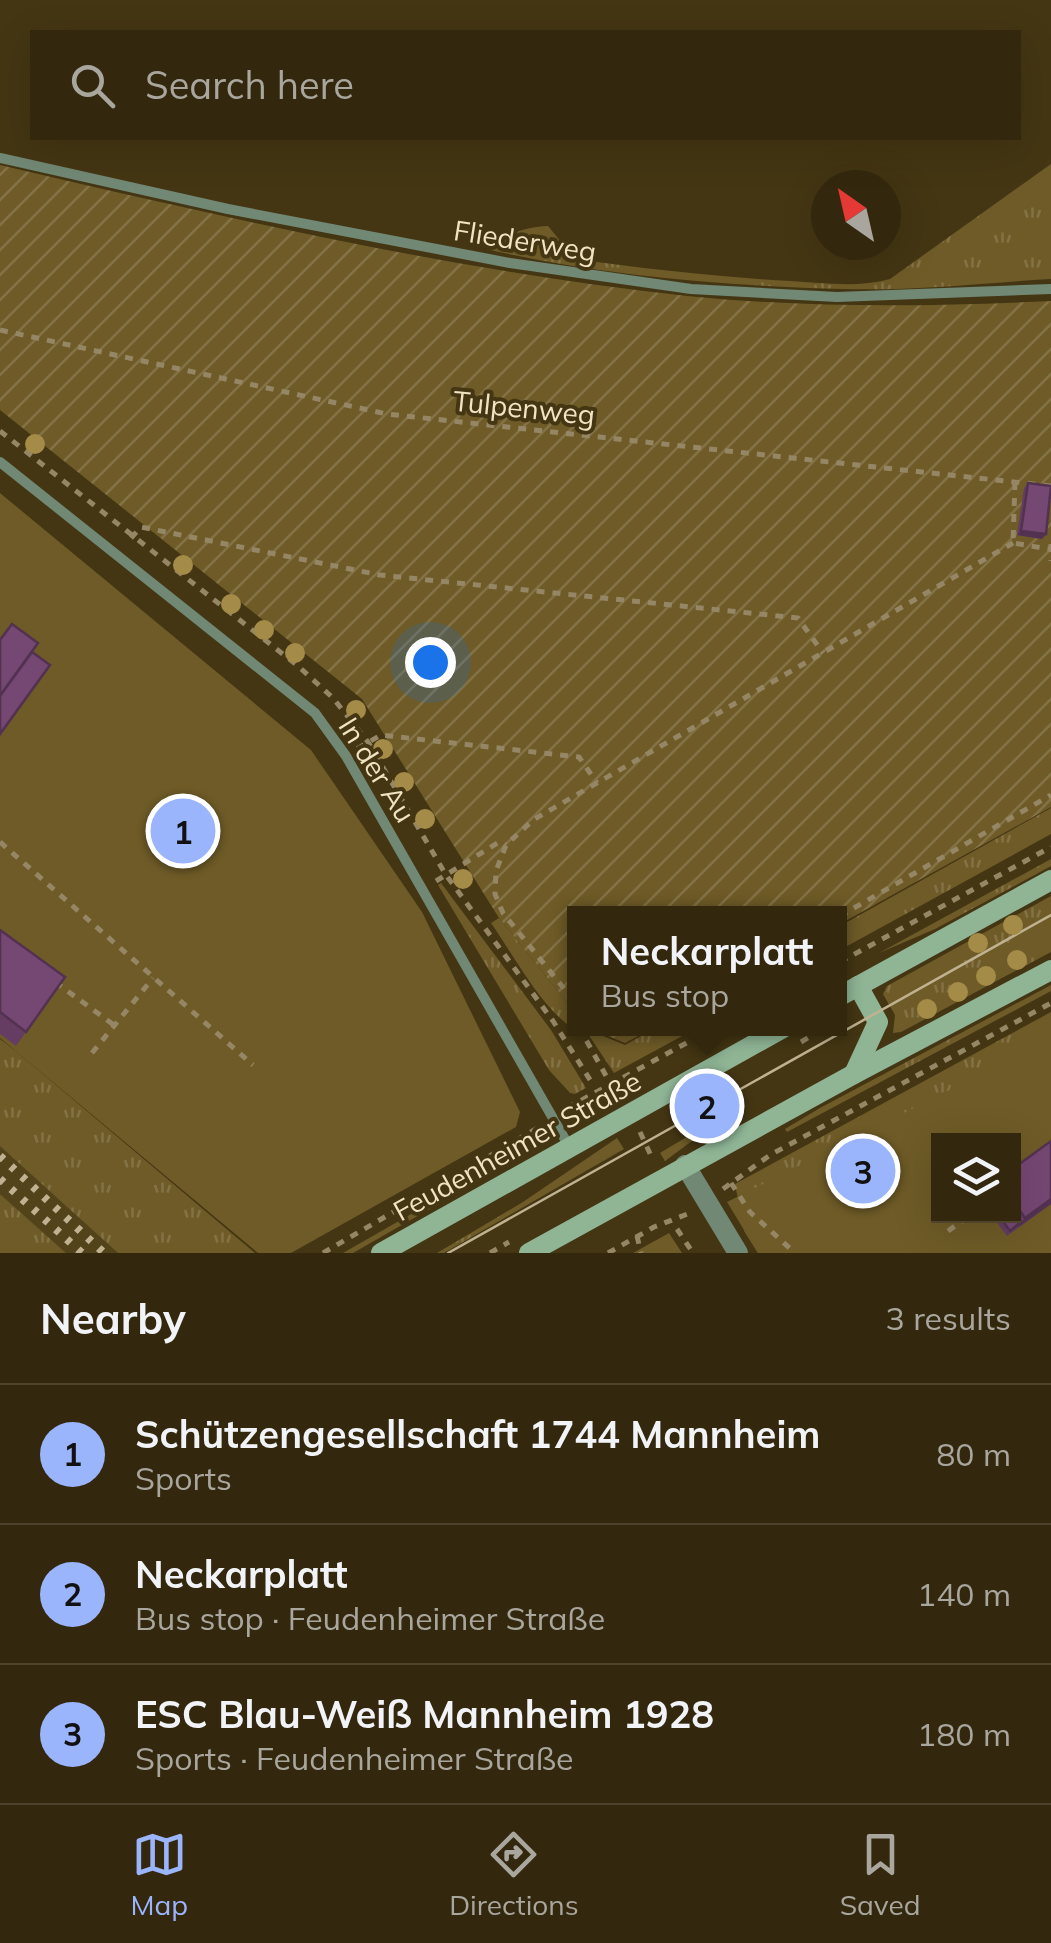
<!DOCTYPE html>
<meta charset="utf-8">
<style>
:root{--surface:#33280e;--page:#3b3017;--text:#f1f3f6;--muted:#a9a69e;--line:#4e442e;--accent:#9bb5fd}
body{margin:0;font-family:Mulish,sans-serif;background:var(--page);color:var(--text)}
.controls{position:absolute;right:30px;bottom:30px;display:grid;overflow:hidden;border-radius:0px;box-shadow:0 10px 40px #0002}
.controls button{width:90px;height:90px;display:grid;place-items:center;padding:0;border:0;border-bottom:2px solid var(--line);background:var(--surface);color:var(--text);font:50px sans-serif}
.compass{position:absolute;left:811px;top:170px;width:90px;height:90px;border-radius:50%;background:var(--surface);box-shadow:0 10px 40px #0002;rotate:326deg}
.you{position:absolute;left:430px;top:662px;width:35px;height:35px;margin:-25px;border:8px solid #fff;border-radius:50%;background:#1a73e8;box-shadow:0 0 0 15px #1a73e833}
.badge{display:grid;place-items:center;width:65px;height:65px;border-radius:50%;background:var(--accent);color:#111;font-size:32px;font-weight:700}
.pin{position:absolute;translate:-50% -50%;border:5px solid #fff;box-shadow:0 2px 10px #0006}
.popup{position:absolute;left:567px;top:906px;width:280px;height:130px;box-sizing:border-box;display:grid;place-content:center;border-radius:0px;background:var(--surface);filter:drop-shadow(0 2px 8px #0005);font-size:32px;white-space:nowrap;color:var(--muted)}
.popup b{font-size:38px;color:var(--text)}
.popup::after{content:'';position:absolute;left:50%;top:100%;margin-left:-20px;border:20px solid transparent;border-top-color:var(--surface)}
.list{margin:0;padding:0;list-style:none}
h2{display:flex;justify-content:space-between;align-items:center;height:130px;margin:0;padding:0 40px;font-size:42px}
h2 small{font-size:32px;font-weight:400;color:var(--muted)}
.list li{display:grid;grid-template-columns:65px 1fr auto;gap:30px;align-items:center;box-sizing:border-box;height:140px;padding:0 40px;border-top:2px solid var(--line)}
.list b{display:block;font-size:38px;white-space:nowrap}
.list p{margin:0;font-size:32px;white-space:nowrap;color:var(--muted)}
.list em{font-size:32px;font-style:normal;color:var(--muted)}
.icon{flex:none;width:55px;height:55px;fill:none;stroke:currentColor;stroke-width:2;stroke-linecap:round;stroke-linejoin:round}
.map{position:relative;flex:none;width:1051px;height:1253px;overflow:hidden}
.search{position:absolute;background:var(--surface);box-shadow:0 10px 40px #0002;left:30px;right:30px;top:30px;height:110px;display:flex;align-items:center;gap:25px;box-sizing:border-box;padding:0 35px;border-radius:0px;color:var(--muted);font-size:38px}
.sheet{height:550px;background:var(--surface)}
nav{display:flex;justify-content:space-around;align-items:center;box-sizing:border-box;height:140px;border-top:2px solid var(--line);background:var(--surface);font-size:28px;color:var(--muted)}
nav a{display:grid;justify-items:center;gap:5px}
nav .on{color:var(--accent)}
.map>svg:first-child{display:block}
.built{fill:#52431a}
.grass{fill:url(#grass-tufts)}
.park{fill:#6e5b27;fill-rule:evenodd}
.garden{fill:url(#garden-furrows)}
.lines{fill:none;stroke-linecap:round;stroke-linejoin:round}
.path{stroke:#958765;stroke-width:5;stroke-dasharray:8 8;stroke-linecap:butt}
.service{stroke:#718874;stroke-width:10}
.minor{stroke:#718874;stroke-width:20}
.secondary{stroke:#8fb595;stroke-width:20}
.tram{stroke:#c0b291;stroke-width:2.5}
.rail{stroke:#c0b291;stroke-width:8;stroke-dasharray:5 10;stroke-linecap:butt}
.tree{fill:#a58b48}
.wall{fill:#653d63}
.shaded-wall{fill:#523250}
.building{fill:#754773;stroke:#523250;stroke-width:2.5}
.labels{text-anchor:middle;stroke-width:8;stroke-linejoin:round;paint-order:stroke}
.street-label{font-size:28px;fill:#f2e4c3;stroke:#443613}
</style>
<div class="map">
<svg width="1051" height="1253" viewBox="0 0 1051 1253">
<defs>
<pattern id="grass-tufts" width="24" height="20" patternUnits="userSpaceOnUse" patternTransform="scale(2.5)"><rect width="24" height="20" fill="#6e5b27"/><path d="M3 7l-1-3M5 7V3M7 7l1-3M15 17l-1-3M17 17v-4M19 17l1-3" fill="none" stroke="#837245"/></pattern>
<pattern id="garden-furrows" width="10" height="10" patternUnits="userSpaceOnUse" patternTransform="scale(2.5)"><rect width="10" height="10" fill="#6e5b27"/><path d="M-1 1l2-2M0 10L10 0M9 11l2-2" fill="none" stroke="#837245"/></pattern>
</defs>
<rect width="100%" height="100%" fill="#443613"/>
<polygon class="built" points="0,1146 19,1161 118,1253 66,1253 0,1194"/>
<g class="grass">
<path d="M1051,164V279C982,283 913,291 844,289C725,286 602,276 486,249C500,234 528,227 548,226L575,259C647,269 718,277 790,281C823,283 858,288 890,279Z"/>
<polygon points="1051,808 1051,834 840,950 840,926"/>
<polygon points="1051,859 1051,866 935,929 879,953"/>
<polygon points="441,883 551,1030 586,1088 575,1094 570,1093 549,1070 438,885"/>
<polygon points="1051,896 1051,952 901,1032 893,1033 895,1015 883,994 887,986"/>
<path d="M499,918L574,1011V1028L588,1029L583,1034C546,1018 515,957 491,923Z"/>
<polygon points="1051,985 1051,991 787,1132 785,1129 820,1108"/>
<polygon points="1051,1012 1051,1053 938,1140 758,1253 744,1231 735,1184"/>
<polygon points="654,1029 695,1029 614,1073 590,1037 593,1032 625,1045"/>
<polygon points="0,1039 17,1052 255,1253 118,1253 0,1146"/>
<polygon points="743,1103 665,1161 660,1153"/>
<polygon points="617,1138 624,1149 444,1253 437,1253 523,1202"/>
<polygon points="518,1153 503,1167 353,1253 343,1253"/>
<polygon points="0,1194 66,1253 0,1253"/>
</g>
<g class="park">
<polygon points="0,493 311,750 422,912 520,1112 516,1127 291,1253 258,1253 0,1038"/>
<path d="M1051,1039V1253H758L727,1202ZM938,1140H1014V1216H938Z"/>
<polygon points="669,1233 682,1253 633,1253"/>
</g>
<g class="garden">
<path d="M0,165C227,218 455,271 687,296C807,308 930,307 1051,301V807L840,924V914H574V1011L499,918L362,699L0,410Z"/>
<polygon points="591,1029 651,1029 625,1043"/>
</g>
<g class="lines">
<g class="path">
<polyline points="0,330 387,414 1051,486"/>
<polyline points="0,431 298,666 333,698 368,742 446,875 553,1021 592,1083"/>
<polyline points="1015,482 1013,543 1049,549"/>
<polyline points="131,538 141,527 380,575 798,618 823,653"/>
<polyline points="1051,544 1051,561"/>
<polyline points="357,749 381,735 579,757 597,783"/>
<polyline points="0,842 253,1065"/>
<polyline points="436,881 499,842 506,845"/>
<polyline points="840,916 1051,795"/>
<polyline points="840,962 1051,847"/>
<polyline points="55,982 114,1025"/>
<polyline points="574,1001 503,913 495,894 496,871 506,845 533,820 1013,543"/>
<polyline points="593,1028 585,1038 610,1083"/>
<polyline points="603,1028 616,1034 642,1028"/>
<polyline points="801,1042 824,1028"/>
<polyline points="92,1053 153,978"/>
<polyline points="567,1108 714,1028"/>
<polyline points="640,1132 653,1160"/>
<polyline points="731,1183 750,1212 795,1253"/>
<polyline points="723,1189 770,1155 1051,1003"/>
<polyline points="677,1229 693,1253"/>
<polyline points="948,1231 969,1216"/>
<polyline points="637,1236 641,1253"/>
<polyline points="323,1253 541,1126"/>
<polyline points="490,1253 509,1242"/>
<polyline points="608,1253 654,1227 690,1213"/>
</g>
<g class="service">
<polyline points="0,158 228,209 510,263 691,289 837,297 1051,289"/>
<polyline points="0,462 315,713 346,756 570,1148"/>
</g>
<polyline class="minor" points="685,1165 738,1253"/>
<g class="secondary">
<polyline points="840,996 1051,880"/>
<polyline points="854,1074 878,1022 858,986"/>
<polyline points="381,1253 783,1028"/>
<polyline points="529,1253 854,1074 1051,970"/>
</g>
<polyline class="tram" points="448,1253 1051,915"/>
<g class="rail">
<polyline points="0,1156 104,1253"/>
<polyline points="0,1179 82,1253"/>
</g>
</g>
<g class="tree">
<circle cx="35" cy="444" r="10"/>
<circle cx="183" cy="565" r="10"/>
<circle cx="231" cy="604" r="10"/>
<circle cx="264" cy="630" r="10"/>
<circle cx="295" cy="653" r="10"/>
<circle cx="356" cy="710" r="10"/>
<circle cx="383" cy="749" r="10"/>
<circle cx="404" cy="782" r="10"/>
<circle cx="425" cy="819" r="10"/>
<circle cx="463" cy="879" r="10"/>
<circle cx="1013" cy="925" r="10"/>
<circle cx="978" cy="943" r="10"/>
<circle cx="1017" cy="960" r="10"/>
<circle cx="986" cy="976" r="10"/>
<circle cx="958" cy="992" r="10"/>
<circle cx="927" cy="1009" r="10"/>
</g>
<g class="wall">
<polygon points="1028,483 1046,534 1042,539 1017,535 1024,488"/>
<polygon points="0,930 65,977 16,1046 0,1034"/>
<polygon points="1014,1168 1051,1204 1007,1236 992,1216 1014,1216"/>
</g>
<g class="shaded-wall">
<polygon points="1021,531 1046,534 1042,539 1017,535"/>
<polygon points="1051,1199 1051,1204 1018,1227 1025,1218"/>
</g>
<g class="building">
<polygon points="1028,483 1051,486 1046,534 1021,531"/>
<polygon points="12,624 38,643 0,696 0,640"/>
<polygon points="32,652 50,665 0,734 0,696"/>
<polygon points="0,930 65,977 26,1032 0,1012"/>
<polygon points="1051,1141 1051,1199 1025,1218 1014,1202 1014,1168"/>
<polygon points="1014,1211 1021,1222 1010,1231 999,1216 1014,1216"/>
</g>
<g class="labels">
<g class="street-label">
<text transform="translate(525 241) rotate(9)" y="10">Fliederweg</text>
<text transform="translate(524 408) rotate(6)" y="10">Tulpenweg</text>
<text transform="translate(377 770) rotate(58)" y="10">In der Au</text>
<text transform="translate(517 1146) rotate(-29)" y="10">Feudenheimer Straße</text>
</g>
</g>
</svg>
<div class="controls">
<button><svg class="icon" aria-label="layers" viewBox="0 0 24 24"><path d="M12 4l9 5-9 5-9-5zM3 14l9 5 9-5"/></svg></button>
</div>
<svg class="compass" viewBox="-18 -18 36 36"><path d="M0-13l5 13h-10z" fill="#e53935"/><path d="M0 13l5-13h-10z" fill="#a9a69e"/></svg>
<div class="you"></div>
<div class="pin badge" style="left:183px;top:831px">1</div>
<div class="pin badge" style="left:707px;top:1106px">2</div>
<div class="popup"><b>Neckarplatt</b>Bus stop</div>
<div class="pin badge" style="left:863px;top:1171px">3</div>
<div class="search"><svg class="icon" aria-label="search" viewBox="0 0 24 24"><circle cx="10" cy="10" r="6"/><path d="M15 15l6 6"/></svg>Search here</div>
</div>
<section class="sheet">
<h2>Nearby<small>3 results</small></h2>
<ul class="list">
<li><span class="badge">1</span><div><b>Schützengesellschaft 1744 Mannheim</b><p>Sports</p></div><em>80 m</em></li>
<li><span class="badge">2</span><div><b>Neckarplatt</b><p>Bus stop · Feudenheimer Straße</p></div><em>140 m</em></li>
<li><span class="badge">3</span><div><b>ESC Blau-Weiß Mannheim 1928</b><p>Sports · Feudenheimer Straße</p></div><em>180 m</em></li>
</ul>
</section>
<nav>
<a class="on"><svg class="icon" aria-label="map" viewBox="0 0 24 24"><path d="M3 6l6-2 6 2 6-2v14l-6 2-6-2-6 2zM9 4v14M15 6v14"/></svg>Map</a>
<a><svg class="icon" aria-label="directions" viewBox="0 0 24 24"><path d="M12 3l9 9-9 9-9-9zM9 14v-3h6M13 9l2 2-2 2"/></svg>Directions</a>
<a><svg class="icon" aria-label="saved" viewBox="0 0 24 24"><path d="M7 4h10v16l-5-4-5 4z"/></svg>Saved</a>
</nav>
